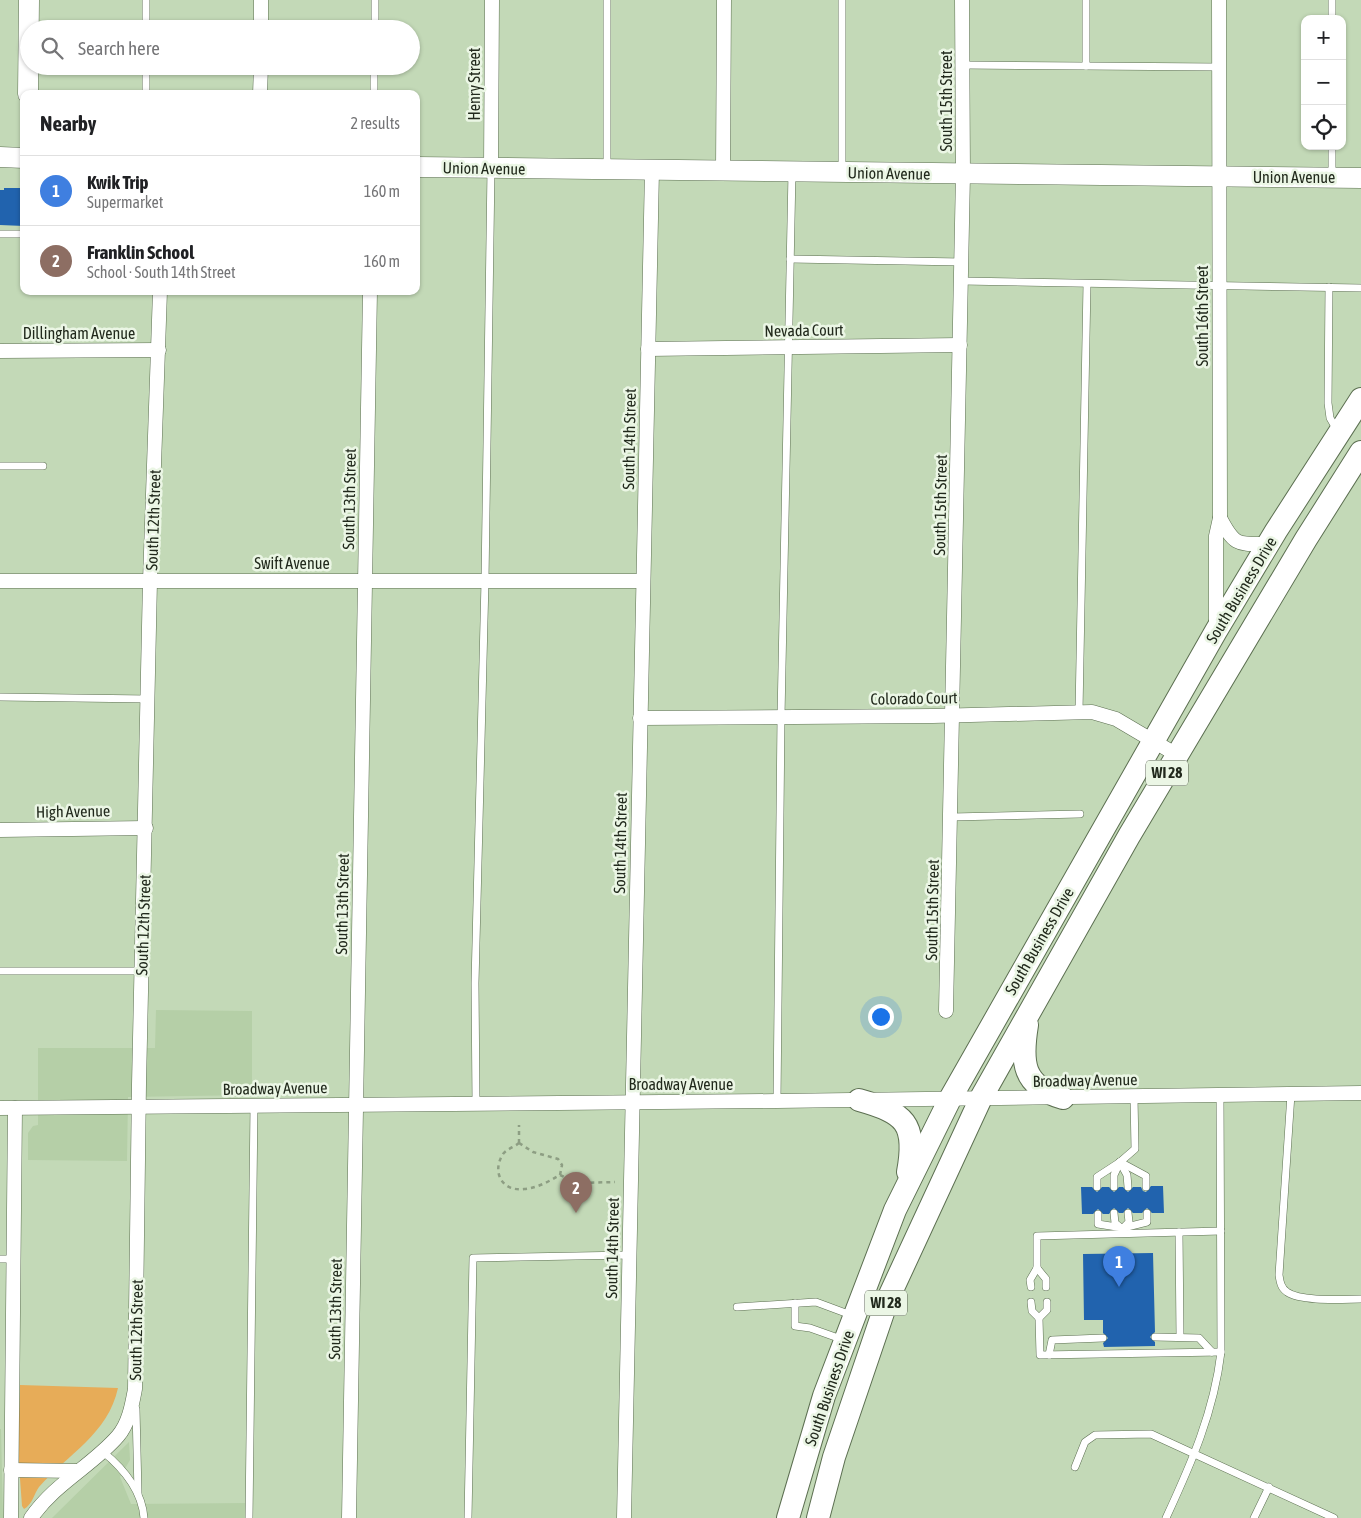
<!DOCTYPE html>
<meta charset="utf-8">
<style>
:root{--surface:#fff;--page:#f2f2f2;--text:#202124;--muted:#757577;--line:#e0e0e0;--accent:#b45309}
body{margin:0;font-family:"Asap Condensed",sans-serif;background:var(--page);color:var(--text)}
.controls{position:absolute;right:15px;top:15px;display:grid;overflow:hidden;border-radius:10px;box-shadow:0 1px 4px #0004}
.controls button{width:45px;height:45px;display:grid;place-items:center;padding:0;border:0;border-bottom:1px solid var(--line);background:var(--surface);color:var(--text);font:25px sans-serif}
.you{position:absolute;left:880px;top:1016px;width:18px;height:18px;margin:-12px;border:4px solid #fff;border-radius:50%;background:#1a73e8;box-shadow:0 0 0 8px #1a73e833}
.badge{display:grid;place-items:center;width:32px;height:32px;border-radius:50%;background:var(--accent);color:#fff;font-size:16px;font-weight:700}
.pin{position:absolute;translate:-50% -41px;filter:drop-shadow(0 1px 2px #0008)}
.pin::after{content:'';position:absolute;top:26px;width:18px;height:15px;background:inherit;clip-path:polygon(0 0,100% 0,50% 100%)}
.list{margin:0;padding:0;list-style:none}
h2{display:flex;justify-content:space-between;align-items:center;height:65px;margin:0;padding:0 20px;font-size:21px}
h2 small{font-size:16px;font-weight:400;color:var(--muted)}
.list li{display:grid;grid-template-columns:32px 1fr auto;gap:15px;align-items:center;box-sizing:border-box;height:70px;padding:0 20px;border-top:1px solid var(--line)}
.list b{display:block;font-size:19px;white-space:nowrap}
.list p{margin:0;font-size:16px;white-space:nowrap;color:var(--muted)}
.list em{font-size:16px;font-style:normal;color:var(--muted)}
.icon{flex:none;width:28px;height:28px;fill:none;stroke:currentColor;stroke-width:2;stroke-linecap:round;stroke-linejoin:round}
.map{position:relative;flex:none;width:1361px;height:1518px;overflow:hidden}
.search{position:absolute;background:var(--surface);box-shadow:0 1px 4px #0004;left:20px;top:20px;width:400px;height:55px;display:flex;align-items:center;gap:12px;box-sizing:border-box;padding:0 18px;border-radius:28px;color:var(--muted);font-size:19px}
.panel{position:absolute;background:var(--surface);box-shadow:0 1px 4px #0004;left:20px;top:90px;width:400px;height:205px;border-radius:10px}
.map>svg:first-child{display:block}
.built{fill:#b5cfa7}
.green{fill:#e7ac58}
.building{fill:#2163ae}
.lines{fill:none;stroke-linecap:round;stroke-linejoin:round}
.lane-casing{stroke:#5c6f51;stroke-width:8}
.street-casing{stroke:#5c6f51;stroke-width:15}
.secondary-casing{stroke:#5c6f51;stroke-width:21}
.primary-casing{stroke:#5c6f51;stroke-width:24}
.path{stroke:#8d9e83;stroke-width:2.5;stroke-dasharray:4 4;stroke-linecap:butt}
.lane{stroke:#fff;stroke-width:7}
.street{stroke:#fff;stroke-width:14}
.secondary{stroke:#fff;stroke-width:20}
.primary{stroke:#fff;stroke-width:22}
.labels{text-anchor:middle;stroke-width:5;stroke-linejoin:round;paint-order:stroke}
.shield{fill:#ebf6e5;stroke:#5e6658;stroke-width:1}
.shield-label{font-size:15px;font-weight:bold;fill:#21291c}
.street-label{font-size:16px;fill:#21291c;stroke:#ebf6e5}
</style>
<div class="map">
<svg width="1361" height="1518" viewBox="0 0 1361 1518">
<rect width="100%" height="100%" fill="#c3d9b7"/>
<g class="built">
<polygon points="156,1010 252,1011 252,1095 128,1097 127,1161 28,1160 28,1133 33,1126 38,1125 38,1048 155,1048"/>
<polygon points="0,1429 1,1429 3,1518 0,1518"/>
<polygon points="129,1442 130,1460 120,1477 131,1504 247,1503 247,1518 52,1518"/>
</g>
<path class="green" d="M20,1385L118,1388C108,1434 68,1454 39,1487C34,1494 32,1505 24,1509L22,1506L18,1451Z"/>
<g class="building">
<polygon points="4,188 20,188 20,191 24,191 24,226 0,225 0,190 4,190"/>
<polygon points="1151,1186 1163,1186 1164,1213 1152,1213 1147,1208 1142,1213 1133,1213 1128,1208 1123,1213 1119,1213 1114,1208 1109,1214 1103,1214 1098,1209 1093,1214 1082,1214 1081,1187 1092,1187 1097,1192 1102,1187 1109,1187 1114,1192 1119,1187 1123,1187 1128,1192 1133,1187 1141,1187 1143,1191 1146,1192"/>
<polygon points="1153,1253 1155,1332 1150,1337 1155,1342 1155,1346 1104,1347 1103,1343 1108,1338 1103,1333 1103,1320 1084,1320 1083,1254"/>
</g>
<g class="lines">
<g class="lane-casing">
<g id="lane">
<polyline points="842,0 842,170"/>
<polyline points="1332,19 1332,0"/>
<polyline points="146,29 146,0"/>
<polyline points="375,29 375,0"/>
<polyline points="963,65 1219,67"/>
<polyline points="1086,66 1086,0"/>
<polyline points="146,94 146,66"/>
<polyline points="374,94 374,66"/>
<polyline points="607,169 607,0"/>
<polyline points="1332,177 1332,146"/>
<polyline points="0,234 24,234"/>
<polyline points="790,259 962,262"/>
<polyline points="962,281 1361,288"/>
<polyline points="1329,287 1328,403 1330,418 1337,430"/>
<polyline points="0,466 43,466"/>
<polyline points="0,697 148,699"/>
<polyline points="1079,712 1087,284"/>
<polyline points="952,817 1080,814"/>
<polyline points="0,971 142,971"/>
<path d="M1291,1094L1279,1275C1280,1282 1281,1288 1287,1292C1301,1302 1344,1299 1361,1299"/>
<polyline points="1134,1097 1135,1149 1120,1162 1146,1176 1146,1187"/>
<polyline points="777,1101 781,717 792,172"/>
<polyline points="476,1103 475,983 485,581 491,169"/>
<polyline points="1120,1162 1127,1175 1128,1187"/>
<polyline points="1097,1187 1097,1177 1120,1162"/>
<polyline points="1114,1187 1114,1175 1120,1162"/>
<polyline points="1114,1213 1115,1223 1120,1227"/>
<polyline points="1128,1213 1129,1222 1123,1228 1147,1222 1147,1213"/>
<polyline points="1098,1214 1098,1224 1123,1228"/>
<polyline points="1179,1232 1180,1336"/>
<polyline points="0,1259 13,1259"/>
<polyline points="1031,1287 1030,1280 1037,1268"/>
<polyline points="1046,1287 1046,1279 1037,1268 1037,1236 1221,1231"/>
<polyline points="1031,1302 1032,1311 1039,1318"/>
<polyline points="1047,1302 1047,1310 1039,1318 1040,1355 1221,1352"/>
<polyline points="795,1303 795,1326 810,1328 841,1339"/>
<polyline points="737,1307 816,1302 851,1315"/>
<polyline points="1155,1337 1199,1338 1212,1352"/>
<polyline points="1049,1355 1052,1340 1103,1338"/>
<polyline points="136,1409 138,1493"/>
<path d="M102,1451C123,1468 142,1490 144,1518"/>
<polyline points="1075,1467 1085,1442 1095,1435 1151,1434 1334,1518"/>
<polyline points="249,1518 254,1106"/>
<polyline points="468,1518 473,1258 630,1255"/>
<path d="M1166,1518C1191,1464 1214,1412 1221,1352L1220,1095"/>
<polyline points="1254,1518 1269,1487"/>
</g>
</g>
<g class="street-casing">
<g id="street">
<polyline points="261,29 261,0"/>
<polyline points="260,94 261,66"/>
<polyline points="491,168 492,0"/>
<polyline points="723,170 724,0"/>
<polyline points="648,349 960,345"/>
<polyline points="0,351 159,350"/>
<path d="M1220,518C1235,547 1238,544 1269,544"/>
<polyline points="0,581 643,581"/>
<polyline points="1216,626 1216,536 1220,518 1219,0"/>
<polyline points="640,718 933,716 1092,712 1116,719 1177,755"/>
<polyline points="0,830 146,828"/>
<polyline points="946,1011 963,174 962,0"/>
<polyline points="0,1108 777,1101 1361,1093"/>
<polyline points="11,1470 76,1471"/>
<polyline points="11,1518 15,1108"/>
<path d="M31,1518C55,1483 92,1466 118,1436C129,1423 132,1405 135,1389L139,1084L150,581L160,291"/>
<polyline points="349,1518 370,291"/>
<polyline points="624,1518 652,170"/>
</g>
</g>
<g class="secondary-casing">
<g id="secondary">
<polyline points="28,94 29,0"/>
<polyline points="0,157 24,158"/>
<polyline points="416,167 1361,178"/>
</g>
</g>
<g class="primary-casing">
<g id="primary">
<path d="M1027,1025C1021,1062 1022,1086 1063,1098"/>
<path d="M859,1100C905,1113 917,1123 908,1172"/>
<polyline points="788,1518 824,1396 895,1210 950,1099 1216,631 1276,531 1361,399"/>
<polyline points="818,1518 834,1457 887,1301 981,1098 1129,836 1306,539 1361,452"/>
</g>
</g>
<g class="path">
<path d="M519,1143L533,1152L558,1159L562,1165L560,1175C549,1181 538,1188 524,1189C503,1192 491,1173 503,1154C507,1149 514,1147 519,1143Z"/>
<polyline points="519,1143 519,1125"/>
<polyline points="560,1175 578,1183 615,1182"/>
</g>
<use href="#lane" class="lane"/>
<use href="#street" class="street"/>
<use href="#secondary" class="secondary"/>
<use href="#primary" class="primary"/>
</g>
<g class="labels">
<g class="shield">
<rect x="1146" y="760.5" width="42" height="25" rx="4"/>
<rect x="865" y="1290.5" width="42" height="25" rx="4"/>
</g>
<g class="shield-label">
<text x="1167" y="778">WI 28</text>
<text x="886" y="1308">WI 28</text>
</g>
<g class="street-label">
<text transform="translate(474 84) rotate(-90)" y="6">Henry Street</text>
<text transform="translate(946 101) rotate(-90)" y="6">South 15th Street</text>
<text transform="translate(484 168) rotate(1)" y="6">Union Avenue</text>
<text transform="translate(889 173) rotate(1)" y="6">Union Avenue</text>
<text x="1294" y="183">Union Avenue</text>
<text transform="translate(1202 316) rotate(-90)" y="6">South 16th Street</text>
<text transform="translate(804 330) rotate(-1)" y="6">Nevada Court</text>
<text x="79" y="339">Dillingham Avenue</text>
<text transform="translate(629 439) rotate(-89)" y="6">South 14th Street</text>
<text transform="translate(349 499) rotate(-89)" y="6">South 13th Street</text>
<text transform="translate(940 505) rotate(-89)" y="6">South 15th Street</text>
<text transform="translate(153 520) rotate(-88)" y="6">South 12th Street</text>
<text x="292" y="569">Swift Avenue</text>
<text transform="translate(1241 590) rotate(-59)" y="6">South Business Drive</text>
<text transform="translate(914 698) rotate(-1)" y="6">Colorado Court</text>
<text transform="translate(73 811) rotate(-1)" y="6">High Avenue</text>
<text transform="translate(620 843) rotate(-89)" y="6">South 14th Street</text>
<text transform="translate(342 904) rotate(-89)" y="6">South 13th Street</text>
<text transform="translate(932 910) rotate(-89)" y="6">South 15th Street</text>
<text transform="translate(143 925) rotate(-88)" y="6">South 12th Street</text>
<text transform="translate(1039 941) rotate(-60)" y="6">South Business Drive</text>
<text transform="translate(1085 1080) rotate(-1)" y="6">Broadway Avenue</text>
<text x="681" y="1090">Broadway Avenue</text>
<text transform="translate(275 1088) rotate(-1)" y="6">Broadway Avenue</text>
<text transform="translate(612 1248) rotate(-89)" y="6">South 14th Street</text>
<text transform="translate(335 1309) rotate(-89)" y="6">South 13th Street</text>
<text transform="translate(136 1330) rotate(-89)" y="6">South 12th Street</text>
<text transform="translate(829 1388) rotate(-71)" y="6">South Business Drive</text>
</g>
</g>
</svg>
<div class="controls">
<button>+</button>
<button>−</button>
<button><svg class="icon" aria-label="locate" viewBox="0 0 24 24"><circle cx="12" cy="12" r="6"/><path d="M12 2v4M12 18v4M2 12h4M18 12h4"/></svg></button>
</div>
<div class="you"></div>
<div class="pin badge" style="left:1119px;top:1287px;background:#3f7fe0">1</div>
<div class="pin badge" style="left:576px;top:1213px;background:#8d6e63">2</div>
<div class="search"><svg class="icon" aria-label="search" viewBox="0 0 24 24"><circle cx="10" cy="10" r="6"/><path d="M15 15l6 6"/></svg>Search here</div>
<section class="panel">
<h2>Nearby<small>2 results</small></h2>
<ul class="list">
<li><span class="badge" style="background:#3f7fe0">1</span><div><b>Kwik Trip</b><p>Supermarket</p></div><em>160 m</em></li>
<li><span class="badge" style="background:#8d6e63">2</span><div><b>Franklin School</b><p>School · South 14th Street</p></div><em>160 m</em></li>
</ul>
</section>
</div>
